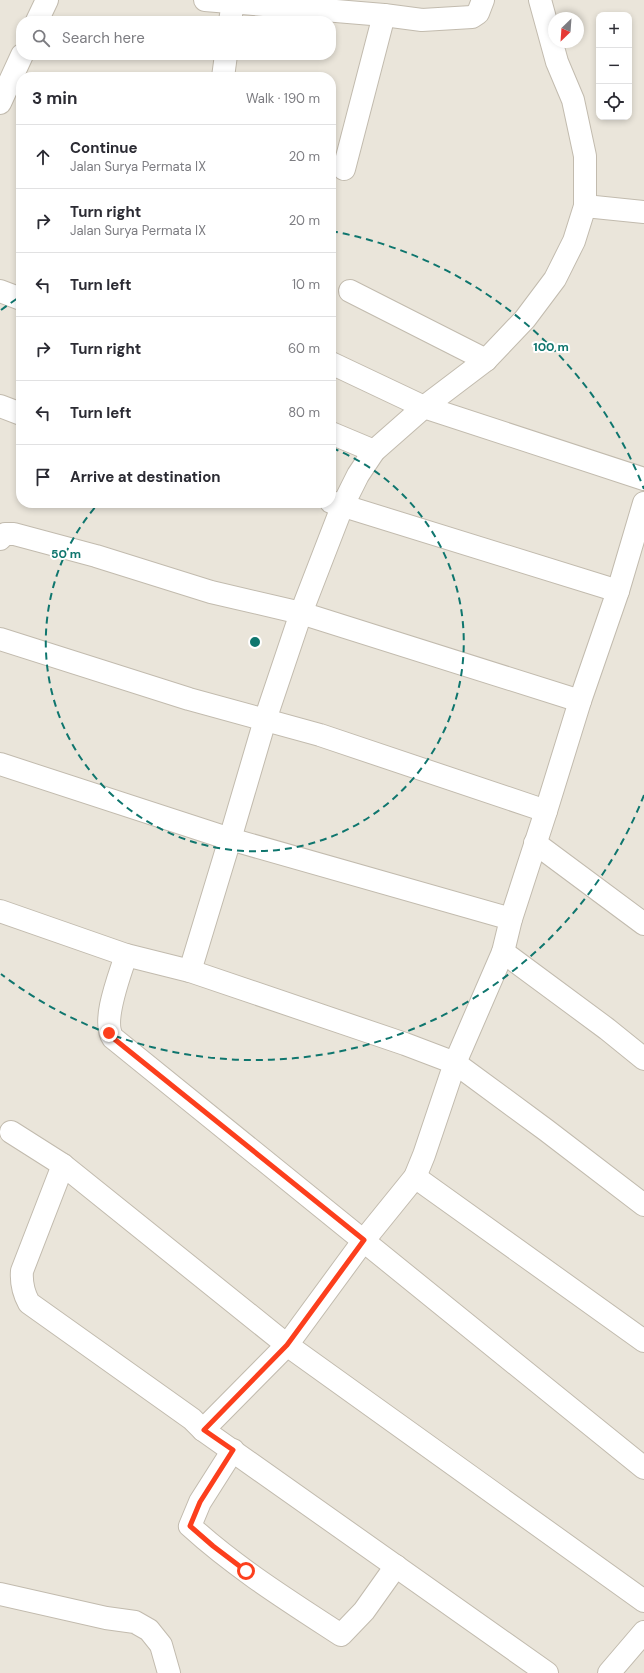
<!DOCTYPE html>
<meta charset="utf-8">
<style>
:root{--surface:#fff;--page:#f7f7f7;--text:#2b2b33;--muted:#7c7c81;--line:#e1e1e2}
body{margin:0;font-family:"DM Sans",sans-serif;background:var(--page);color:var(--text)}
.controls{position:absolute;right:12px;top:12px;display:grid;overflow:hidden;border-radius:8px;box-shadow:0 2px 6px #0003}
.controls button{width:36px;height:36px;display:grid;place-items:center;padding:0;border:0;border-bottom:1px solid var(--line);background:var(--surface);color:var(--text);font:20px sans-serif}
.compass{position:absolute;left:548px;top:12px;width:36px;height:36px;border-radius:50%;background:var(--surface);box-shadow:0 2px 6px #0003;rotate:205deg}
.stop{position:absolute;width:12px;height:12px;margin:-9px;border:3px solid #fc3f1d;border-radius:50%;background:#fff}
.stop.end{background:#fc3f1d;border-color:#fff;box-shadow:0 1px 4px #0008}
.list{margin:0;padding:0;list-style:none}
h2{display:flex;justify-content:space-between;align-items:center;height:52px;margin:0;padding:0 16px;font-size:17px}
h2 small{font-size:13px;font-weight:400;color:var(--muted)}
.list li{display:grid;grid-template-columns:26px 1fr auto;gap:12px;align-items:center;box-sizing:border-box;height:64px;padding:0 16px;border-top:1px solid var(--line)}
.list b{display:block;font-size:15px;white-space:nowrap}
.list p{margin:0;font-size:13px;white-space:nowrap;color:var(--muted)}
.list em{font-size:13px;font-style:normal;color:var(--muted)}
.icon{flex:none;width:22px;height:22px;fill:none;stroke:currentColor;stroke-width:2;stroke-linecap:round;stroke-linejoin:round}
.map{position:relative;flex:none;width:644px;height:1673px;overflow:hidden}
.search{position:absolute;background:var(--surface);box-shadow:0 2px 6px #0003;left:16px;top:16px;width:320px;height:44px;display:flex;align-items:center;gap:10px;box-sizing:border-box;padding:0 14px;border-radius:16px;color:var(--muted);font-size:15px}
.panel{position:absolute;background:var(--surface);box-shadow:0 2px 6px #0003;left:16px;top:72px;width:320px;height:436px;border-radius:16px}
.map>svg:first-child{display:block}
.residential{fill:#eae5da;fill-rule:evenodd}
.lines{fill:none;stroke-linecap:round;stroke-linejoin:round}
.minor-casing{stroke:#c2bbae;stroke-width:24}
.minor{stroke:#fff;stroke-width:22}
.route{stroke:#fc3f1d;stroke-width:5}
.ring{fill:none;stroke:#0f766e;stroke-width:2;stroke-dasharray:7 5}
.centre{fill:#0f766e;stroke:#fff;stroke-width:2}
.ring-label{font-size:12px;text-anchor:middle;font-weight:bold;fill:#0f766e;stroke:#fff;stroke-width:4;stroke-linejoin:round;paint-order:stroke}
</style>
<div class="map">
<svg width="644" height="1673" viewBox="0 0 644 1673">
<rect width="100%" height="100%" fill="#f6f3ec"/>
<path class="residential" d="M0,0H644V1673H0ZM599,15H629V117H599ZM554,18H578V42H554ZM21,21H331V55H21ZM21,77H331V503H21Z"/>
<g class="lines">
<g class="minor-casing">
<g id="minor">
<polyline points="205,0 384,15 422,20 472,17 478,13 483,0"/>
<polyline points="37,21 47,0"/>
<polyline points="230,21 233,3"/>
<polyline points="223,77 226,55"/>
<polyline points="0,103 22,55"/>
<polyline points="344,169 384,15"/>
<polyline points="585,206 644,212"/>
<polyline points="0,291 21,299"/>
<polyline points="350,291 486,360"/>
<polyline points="331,363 424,407 644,479"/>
<polyline points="0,406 21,414"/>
<polyline points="331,433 374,451"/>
<polyline points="331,502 618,591"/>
<polyline points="0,539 5,534 14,534 96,556 211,592 301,613 580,701"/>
<polyline points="0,639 189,699 320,735 546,811"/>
<polyline points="0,764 230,839 511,919"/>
<polyline points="535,843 644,924"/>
<polyline points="0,911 126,955 190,971 405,1044 455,1063 546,1130 644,1205"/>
<polyline points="503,952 607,1029 644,1059"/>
<path d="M126,955C120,975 101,1021 113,1038L644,1468"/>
<polyline points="190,971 230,839 265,720 301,613 342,507 358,475 374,451 424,407 486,360 525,319 555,279 574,241 585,206 585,156 573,100 557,62 540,0"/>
<polyline points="11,1132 63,1165 287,1345 644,1601"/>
<path d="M63,1165L22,1271C21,1283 23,1292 29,1303L192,1419L203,1430L547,1673"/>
<polyline points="415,1177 644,1341"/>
<polyline points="203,1430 287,1345 364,1240 415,1177 424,1155 455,1063 503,952 511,919 546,811 580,701 618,591 644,503"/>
<path d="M233,1450L200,1502L190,1526C236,1568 289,1601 341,1635L364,1611L396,1566"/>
<polyline points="0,1594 106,1618 135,1622 149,1630 161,1645 169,1673"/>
<polyline points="609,1673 644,1632"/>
</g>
</g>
<use href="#minor" class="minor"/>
</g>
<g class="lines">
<polyline class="route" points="109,1033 113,1038 364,1240 287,1345 204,1430 233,1450 200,1502 190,1526 213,1546 246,1571"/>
</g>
<g class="ring">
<path d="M332 448A209 209 0 1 1 98 504"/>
<path d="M644 795A418 418 0 0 1 1 974M1 310A418 418 0 0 1 18 298M331 231A418 418 0 0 1 644 489"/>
</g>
<circle cx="255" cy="642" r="6" class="centre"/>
<g class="ring-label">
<text x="551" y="351">100 m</text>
<text x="66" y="558">50 m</text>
</g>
</svg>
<div class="controls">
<button>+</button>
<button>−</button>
<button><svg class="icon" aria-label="locate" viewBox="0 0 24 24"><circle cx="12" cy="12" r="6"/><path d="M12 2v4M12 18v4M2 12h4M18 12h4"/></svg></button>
</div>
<svg class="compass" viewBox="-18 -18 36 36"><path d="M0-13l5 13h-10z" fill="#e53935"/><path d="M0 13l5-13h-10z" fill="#7c7c81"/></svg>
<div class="stop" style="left:246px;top:1571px"></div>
<div class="stop end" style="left:109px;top:1033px"></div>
<div class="search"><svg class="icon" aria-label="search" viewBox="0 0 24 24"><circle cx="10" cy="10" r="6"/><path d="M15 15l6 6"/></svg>Search here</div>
<section class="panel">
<h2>3 min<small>Walk · 190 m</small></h2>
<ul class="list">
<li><svg class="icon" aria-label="ahead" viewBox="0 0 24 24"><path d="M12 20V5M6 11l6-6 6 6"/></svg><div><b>Continue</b><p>Jalan Surya Permata IX</p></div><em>20 m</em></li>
<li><svg class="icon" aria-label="right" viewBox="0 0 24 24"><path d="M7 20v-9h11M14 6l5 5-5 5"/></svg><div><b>Turn right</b><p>Jalan Surya Permata IX</p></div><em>20 m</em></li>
<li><svg class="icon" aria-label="left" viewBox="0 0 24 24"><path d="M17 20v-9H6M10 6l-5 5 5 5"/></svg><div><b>Turn left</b></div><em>10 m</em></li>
<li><svg class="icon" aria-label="right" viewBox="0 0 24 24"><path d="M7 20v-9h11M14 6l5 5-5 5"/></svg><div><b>Turn right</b></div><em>60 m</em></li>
<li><svg class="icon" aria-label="left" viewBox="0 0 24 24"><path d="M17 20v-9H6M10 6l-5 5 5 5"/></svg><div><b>Turn left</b></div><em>80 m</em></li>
<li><svg class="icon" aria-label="arrive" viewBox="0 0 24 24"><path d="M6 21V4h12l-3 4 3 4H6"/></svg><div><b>Arrive at destination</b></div></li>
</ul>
</section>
</div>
